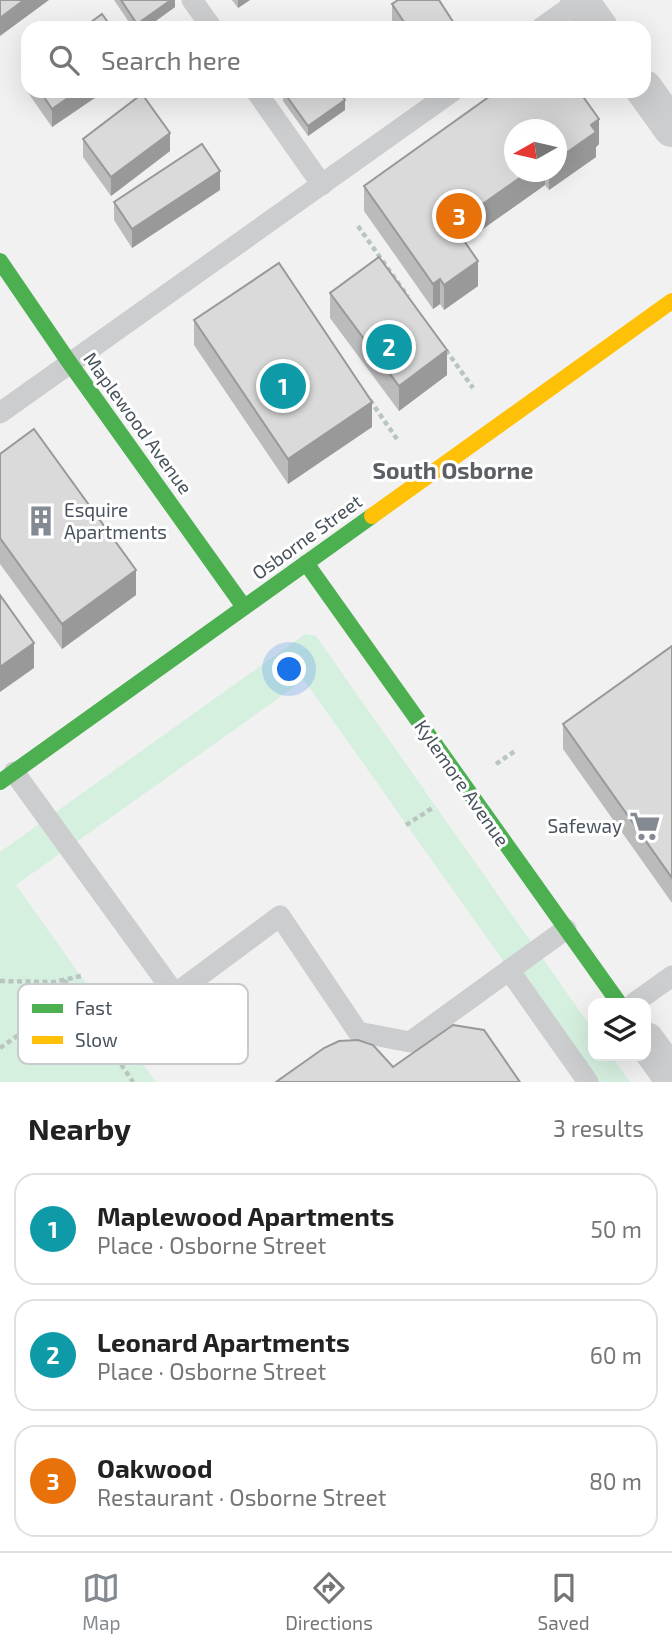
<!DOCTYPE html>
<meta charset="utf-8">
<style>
:root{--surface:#fff;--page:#f6f6f6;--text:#222;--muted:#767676;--line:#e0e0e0;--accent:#838a91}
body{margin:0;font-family:"Exo 2",sans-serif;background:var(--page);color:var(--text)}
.controls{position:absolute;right:21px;bottom:21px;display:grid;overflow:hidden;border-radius:14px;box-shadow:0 7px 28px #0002}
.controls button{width:63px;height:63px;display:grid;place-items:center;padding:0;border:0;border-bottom:2px solid var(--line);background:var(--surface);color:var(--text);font:35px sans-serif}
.compass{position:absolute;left:504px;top:119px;width:63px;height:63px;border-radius:50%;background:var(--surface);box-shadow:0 7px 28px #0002;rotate:262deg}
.you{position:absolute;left:290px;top:670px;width:24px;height:24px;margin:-18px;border:5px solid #fff;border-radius:50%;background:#1a73e8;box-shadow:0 0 0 10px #1a73e833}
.badge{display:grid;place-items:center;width:46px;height:46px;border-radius:50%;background:var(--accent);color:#fff;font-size:23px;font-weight:700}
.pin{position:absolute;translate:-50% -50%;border:4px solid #fff;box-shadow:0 2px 7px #0006}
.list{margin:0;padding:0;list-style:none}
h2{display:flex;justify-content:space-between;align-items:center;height:91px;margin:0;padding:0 28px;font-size:30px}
h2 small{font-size:23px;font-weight:400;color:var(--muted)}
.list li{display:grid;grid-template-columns:46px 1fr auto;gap:21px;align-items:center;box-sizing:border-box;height:112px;margin:0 14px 14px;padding:0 14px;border:2px solid var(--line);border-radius:21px}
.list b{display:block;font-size:26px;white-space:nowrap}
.list p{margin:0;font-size:23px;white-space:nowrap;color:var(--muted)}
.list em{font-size:23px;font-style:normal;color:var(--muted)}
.icon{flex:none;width:38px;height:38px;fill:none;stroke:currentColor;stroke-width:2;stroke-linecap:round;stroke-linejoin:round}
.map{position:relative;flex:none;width:672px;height:1082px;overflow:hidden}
.search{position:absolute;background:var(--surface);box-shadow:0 7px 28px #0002;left:21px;right:21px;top:21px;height:77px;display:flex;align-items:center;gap:18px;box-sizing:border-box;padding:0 24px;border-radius:21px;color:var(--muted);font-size:26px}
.sheet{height:469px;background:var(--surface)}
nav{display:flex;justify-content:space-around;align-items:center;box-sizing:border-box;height:98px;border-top:2px solid var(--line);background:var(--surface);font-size:19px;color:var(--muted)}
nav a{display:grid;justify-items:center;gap:4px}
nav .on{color:var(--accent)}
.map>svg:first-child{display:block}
.green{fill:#d6f0e0}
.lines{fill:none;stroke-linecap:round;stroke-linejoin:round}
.path{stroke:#b8c5c1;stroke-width:4.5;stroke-dasharray:5 3.5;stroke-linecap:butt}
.lane{stroke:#cbcdcf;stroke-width:21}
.street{stroke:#cbcdcf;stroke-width:38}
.fast{stroke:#4caf50;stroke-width:16}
.slow{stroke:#ffc107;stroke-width:16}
.wall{fill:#bbbbbc;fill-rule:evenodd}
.shaded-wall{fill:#999}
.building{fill:#dadadb;stroke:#999;stroke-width:2}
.labels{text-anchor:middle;stroke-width:6;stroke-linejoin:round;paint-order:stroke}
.street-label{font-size:19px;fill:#48535d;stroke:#fff}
.poi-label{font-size:19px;fill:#48535d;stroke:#fff;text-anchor:start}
.quarter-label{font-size:23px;font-weight:bold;fill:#5c6065;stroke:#fff}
.key{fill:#fff;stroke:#c8cbce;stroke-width:2}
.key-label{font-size:19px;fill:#48535d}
</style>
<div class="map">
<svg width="672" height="1082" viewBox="0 0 672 1082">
<rect width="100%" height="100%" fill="#f1f1f1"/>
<polygon class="green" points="305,634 316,636 593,1030 593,1056 612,1056 630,1082 589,1082 304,680 16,885 156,1082 0,1082 0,852"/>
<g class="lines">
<g class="path">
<polyline points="358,226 408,297"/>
<polyline points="446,350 473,388"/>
<polyline points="370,400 399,442"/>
<polyline points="496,764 515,751"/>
<polyline points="406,825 434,807"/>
<polyline points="64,980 133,1082"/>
<polyline points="0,981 54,982 81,976"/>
<polyline points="0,1048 74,996"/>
</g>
<g class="lane">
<polyline points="192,0 212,28"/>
<polyline points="541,28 580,0"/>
<polyline points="256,91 322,185"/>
<polyline points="0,413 453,91"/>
<polyline points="14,772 175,994 280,916 358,1032 410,1042 566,929"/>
<polyline points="509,970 588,1082"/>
<polyline points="634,1003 672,976"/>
</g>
<g class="street">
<polyline points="579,0 599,28"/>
<polyline points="644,89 672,128"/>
<polyline points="646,1041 672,1077"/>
</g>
<g class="fast">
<polyline points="0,261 69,362 244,607"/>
<polyline points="306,563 619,1003"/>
<polyline points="0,782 372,516"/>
</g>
<polyline class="slow" points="372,516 672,301"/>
</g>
<g class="wall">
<polygon points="114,0 175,0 175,7 146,28 133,28"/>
<polygon points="232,0 250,0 238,8"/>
<polygon points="392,4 457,28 395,28 392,23"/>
<polygon points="28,66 28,91 105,91 52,127 24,87 24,68"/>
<polygon points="283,91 345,110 308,136 283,101"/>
<path d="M487,93L599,144L596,147V157L549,190L545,185L464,242L478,286L444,310L440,304L433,309L364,211V186L487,99ZM556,130V172H514Z"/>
<polygon points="83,139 170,151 111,196 83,157"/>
<polygon points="220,190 132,248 114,220 114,202"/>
<polygon points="330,293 447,375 399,411 330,318"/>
<polygon points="194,320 372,427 288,484 194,345"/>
<polygon points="0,454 136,595 62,649 0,564"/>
<polygon points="672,646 672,903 563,749 563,724"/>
</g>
<g class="shaded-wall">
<polygon points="24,0 49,0 0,36 0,18"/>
<polygon points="171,0 175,0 175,7 146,28 137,28 137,24"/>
<polygon points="238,0 250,0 238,8"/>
<polygon points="78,91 105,91 52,127 52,109"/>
<polygon points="345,100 345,110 308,136 308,126"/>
<polygon points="599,119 599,144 596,147 596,157 549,190 549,172 556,172 556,160 591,125"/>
<polygon points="170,133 170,151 111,196 111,177"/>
<polygon points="220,171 220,190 132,248 132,229"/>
<polygon points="528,172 545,172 545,185 453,250 453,225"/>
<polygon points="478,261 478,286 444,310 444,285"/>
<polygon points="440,279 440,304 433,309 433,284"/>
<polygon points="447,350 447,375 399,411 399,386"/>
<polygon points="372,402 372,427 288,484 288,459"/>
<polygon points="136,570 136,595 62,649 62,624"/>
<polygon points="34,643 34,668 0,692 0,667"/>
</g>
<g class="building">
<polygon points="0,0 24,0 0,18"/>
<polygon points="121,0 171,0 137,24"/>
<polygon points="398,0 439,0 457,28 408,28 392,4"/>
<polygon points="102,14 112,28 83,28"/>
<polygon points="28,66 28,74 24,68"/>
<polygon points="40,91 78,91 52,109"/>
<polygon points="283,91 339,91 345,100 308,126"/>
<polygon points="490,91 579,91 599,119 591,125 596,132 556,160 556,130 514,130 514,172 528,172 453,225 478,261 444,285 440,279 433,284 364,186 490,96 487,93"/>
<polygon points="142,94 170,133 111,177 83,139"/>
<polygon points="202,144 220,171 132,229 114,202"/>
<polygon points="379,257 447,350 399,386 330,293"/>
<polygon points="279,263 372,402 288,459 194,320"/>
<polygon points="34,429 136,570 62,624 0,538 0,454"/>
<polygon points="0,595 34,643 0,667"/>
<polygon points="672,646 672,878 563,724"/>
<polygon points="453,1025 484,1030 520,1082 276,1082 324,1048 339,1041 358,1040 373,1045 393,1067"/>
</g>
<defs>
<g id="building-bare" transform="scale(2.415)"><path d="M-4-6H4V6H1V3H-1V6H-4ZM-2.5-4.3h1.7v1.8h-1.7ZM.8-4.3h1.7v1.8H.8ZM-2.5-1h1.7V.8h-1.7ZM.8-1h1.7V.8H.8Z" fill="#838a91" stroke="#fff" stroke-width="2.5" paint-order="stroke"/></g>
<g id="supermarket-bare" transform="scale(2.415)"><path d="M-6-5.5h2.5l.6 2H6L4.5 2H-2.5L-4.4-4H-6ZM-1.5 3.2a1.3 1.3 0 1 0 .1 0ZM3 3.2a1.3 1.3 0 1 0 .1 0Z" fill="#838a91" stroke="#fff" stroke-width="2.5" paint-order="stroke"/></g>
</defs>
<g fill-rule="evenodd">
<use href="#building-bare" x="41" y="521"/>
<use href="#supermarket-bare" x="645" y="826"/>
</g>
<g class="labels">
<g class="street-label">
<text transform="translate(138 423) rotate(54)" y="7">Maplewood Avenue</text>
<text transform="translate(307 537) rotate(-36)" y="7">Osborne Street</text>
<text transform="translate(462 783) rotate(55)" y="7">Kylemore Avenue</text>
</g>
<g class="poi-label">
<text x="64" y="517">Esquire<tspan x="64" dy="22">Apartments</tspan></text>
<text x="622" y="833" text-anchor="end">Safeway</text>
</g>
<g class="quarter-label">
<text x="453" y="479">South Osborne</text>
</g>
</g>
<rect x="18" y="984" width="230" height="80" rx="10" class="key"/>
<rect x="32" y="1004" width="31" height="9" fill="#4caf50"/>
<rect x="32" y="1036" width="31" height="8" fill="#ffc107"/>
<g class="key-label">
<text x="75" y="1015">Fast</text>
<text x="75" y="1047">Slow</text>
</g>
</svg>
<div class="controls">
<button><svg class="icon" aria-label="layers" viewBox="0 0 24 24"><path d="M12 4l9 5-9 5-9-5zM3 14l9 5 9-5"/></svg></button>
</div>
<svg class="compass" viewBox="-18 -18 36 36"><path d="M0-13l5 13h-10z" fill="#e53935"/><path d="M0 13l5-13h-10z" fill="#767676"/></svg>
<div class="you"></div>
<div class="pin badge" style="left:283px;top:386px;background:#0f9aa8">1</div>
<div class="pin badge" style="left:389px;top:347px;background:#0f9aa8">2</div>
<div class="pin badge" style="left:459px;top:216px;background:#e8710a">3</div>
<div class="search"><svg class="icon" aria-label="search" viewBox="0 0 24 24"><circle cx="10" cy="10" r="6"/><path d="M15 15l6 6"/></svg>Search here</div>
</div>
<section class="sheet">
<h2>Nearby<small>3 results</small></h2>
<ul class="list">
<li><span class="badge" style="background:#0f9aa8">1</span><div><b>Maplewood Apartments</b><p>Place · Osborne Street</p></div><em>50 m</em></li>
<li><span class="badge" style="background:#0f9aa8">2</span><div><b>Leonard Apartments</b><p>Place · Osborne Street</p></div><em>60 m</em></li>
<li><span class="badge" style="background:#e8710a">3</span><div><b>Oakwood</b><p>Restaurant · Osborne Street</p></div><em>80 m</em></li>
</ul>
</section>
<nav>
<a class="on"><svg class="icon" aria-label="map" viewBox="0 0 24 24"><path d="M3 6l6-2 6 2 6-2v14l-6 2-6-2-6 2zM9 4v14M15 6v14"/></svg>Map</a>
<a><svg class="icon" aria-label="directions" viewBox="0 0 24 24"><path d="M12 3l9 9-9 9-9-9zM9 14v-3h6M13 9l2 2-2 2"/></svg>Directions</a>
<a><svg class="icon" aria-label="saved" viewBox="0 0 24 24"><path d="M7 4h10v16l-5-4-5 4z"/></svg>Saved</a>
</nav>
